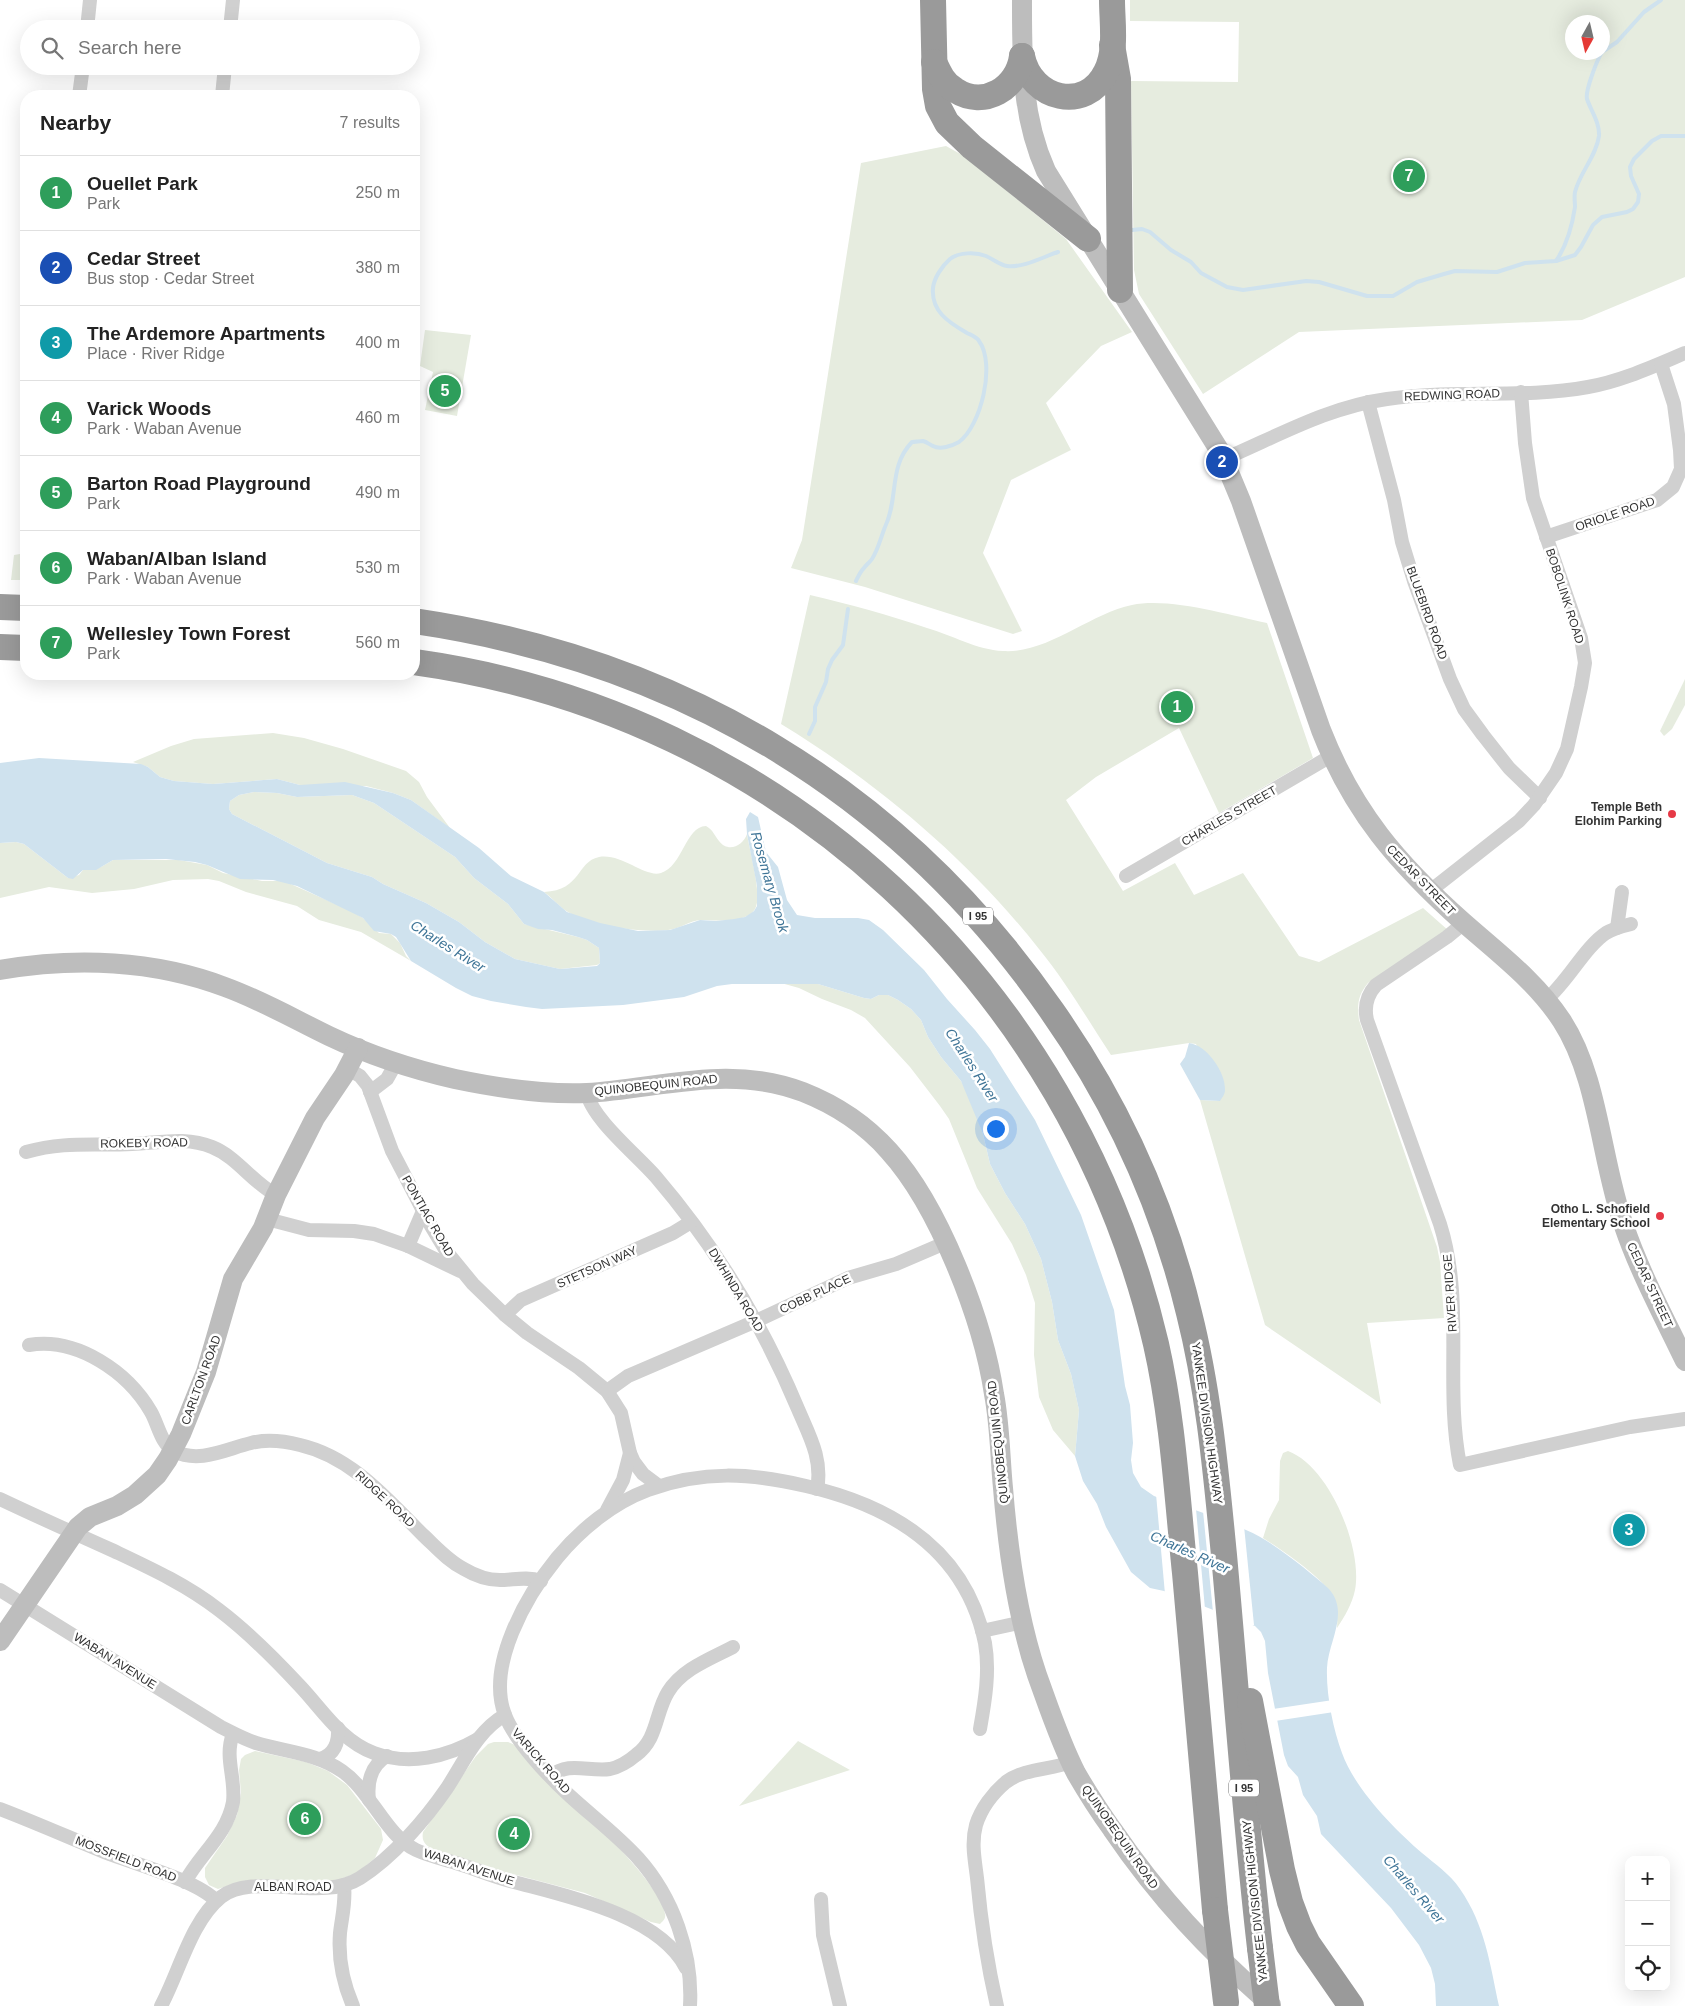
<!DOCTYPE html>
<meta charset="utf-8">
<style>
:root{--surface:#fff;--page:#f6f6f6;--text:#222;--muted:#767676;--line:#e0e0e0;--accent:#e63946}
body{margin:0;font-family:Helvetica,sans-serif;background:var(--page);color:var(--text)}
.controls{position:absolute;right:15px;bottom:15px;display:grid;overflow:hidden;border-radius:10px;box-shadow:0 5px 20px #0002}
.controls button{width:45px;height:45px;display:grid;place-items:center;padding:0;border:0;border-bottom:1px solid var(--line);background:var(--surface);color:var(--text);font:25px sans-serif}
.compass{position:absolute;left:1565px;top:15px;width:45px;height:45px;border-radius:50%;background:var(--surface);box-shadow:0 5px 20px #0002;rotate:188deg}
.you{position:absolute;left:995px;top:1128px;width:18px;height:18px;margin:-12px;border:4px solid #fff;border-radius:50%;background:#1a73e8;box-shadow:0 0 0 8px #1a73e833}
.badge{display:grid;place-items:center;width:32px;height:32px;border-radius:50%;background:var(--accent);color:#fff;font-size:16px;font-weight:700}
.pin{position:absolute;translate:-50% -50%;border:2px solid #fff;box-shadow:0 1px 5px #0006}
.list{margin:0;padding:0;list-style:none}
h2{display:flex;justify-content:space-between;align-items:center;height:65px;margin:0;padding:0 20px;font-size:21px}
h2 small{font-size:16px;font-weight:400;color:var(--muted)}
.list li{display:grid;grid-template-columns:32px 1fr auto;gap:15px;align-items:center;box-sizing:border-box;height:75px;padding:0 20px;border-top:1px solid var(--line)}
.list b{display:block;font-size:19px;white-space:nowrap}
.list p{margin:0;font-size:16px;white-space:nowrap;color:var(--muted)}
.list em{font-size:16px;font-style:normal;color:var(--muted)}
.icon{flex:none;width:28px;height:28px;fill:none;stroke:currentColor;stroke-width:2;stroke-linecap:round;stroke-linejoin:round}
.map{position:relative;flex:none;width:1685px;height:2006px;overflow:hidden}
.search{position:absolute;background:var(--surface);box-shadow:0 5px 20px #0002;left:20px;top:20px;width:400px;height:55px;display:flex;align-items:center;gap:12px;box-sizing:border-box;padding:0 18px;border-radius:28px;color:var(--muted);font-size:19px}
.panel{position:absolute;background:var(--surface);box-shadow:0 5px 20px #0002;left:20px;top:90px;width:400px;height:590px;border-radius:20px}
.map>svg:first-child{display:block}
.green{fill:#e6ecdf;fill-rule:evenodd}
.water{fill:#cfe2ee;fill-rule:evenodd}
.pier{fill:#fff}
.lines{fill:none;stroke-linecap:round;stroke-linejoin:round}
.stream{stroke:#cfe2ee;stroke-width:4}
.street{stroke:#d0d0d0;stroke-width:14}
.secondary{stroke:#bdbdbd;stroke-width:20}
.highway{stroke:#9a9a9a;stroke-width:26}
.highway-bridge{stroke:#9a9a9a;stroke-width:26}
.poi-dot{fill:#e63946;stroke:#fff;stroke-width:2}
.labels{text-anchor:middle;stroke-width:5;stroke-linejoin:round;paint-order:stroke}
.shield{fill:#fff;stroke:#707070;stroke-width:1}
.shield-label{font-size:11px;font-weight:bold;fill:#333}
.street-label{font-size:12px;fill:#333;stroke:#fff}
.poi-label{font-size:12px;font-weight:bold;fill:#333;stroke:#fff;text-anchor:end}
.water-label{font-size:14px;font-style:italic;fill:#3f7597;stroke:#fff}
</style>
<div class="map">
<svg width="1685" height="2006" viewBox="0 0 1685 2006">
<rect width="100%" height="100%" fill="#fff"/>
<g class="green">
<path d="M1130,0H1685V277L1582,320L1299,332L1203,394L1139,294L1134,270L1131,81L1238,82L1239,22L1130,21ZM1602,22V52H1572V22Z"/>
<polygon points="946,146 964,156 1066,239 1132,332 1101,346 1046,403 1071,450 1011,480 983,553 1022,631 1013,634 865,587 791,568 802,540 861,163"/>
<polygon points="425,330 471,335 457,416 425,410 433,372 420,366"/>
<polygon points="26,553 26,580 11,580 14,555"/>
<path d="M810,595C849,604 889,615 927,628C952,635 977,650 1003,651C1047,654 1089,614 1132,605C1169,597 1229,615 1267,623L1313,758L1219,813L1179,728L1096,777L1066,800L1123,891L1175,863L1194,895L1243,873L1299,956L1319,962L1423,908L1449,931L1368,983C1358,995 1357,1004 1359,1020L1437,1247L1440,1262L1444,1318L1367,1323L1381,1404L1265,1325L1200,1100L1220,1101L1196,1044L1189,1043L1111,1055C1088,1020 1066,982 1039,949C968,859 879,784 781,724Z"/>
<polygon points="1685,679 1685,705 1672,729 1664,736 1660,731"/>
<polygon points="273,733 304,738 343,749 406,771 419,782 427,797 450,828 411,800 393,793 366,786 300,785 277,779 213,784 174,781 160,777 148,767 133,762 171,746 194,739"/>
<polygon points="254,792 277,793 297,797 352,795 374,803 455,857 474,878 508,904 524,924 578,937 587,940 599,948 600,963 597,965 560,969 515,959 485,942 459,922 426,903 383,884 372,877 327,863 232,814 229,809 230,801 239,795"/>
<path d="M706,826C714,831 714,835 719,841C728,853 743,846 747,834C749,849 763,897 755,909C746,924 715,920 701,920C690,920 680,929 668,930C642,933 590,926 568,912C559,907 553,898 544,892C582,890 576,862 599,857C622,853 645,878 661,873C683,866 685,827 706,826Z"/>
<polygon points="16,842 24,844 68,878 79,875 83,870 101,867 113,860 179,860 207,865 223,873 262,881 284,881 351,911 363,918 379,933 391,934 400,943 406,956 411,961 361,932 319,920 297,906 246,892 219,881 208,879 173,880 134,889 92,893 49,887 0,898 0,843"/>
<polygon points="781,983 818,984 864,998 871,999 879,995 888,995 898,1000 911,1009 921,1020 928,1037 941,1057 961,1081 969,1096 983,1134 990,1164 1005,1193 1025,1224 1041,1259 1052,1302 1058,1340 1071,1374 1079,1410 1075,1456 1053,1430 1039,1397 1034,1355 1035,1303 1026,1275 1012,1244 977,1188 949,1119 940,1106 910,1067 865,1018 851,1010 822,999 799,988"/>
<path d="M1288,1451C1329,1466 1363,1548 1355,1590C1352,1604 1345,1616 1337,1628C1338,1616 1336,1597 1327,1588C1314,1572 1281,1549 1263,1538L1269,1519L1279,1500L1280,1461L1283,1453Z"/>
<polygon points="798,1741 850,1770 739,1806"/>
<path d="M494,1742H508L515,1745C543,1773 663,1881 665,1914C666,1919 663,1921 660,1924L651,1922L585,1893L505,1872L435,1850C427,1846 421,1843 423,1832L476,1756L488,1744Z"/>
<polygon points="255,1751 306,1762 328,1771 347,1785 381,1829 383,1840 375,1858 357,1873 333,1882 239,1882 218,1889 209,1885 205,1877 205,1868 227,1836 237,1815 241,1793 239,1770 241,1759 245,1755"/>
</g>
<g class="water">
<path d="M39,758L141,764L148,767L160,777L174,781L213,784L277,779L300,785L345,782L393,793L411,800L479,848L511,876L544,892L567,912L600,923L638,931L670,930L700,920L716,921L734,919L745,917L754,911L757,906V886L747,834L746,819L750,812L758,817L766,852L778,867L787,900L797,915L815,918H858L869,920L883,930L924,970L947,999L975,1030L990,1049L1035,1120L1081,1215L1114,1310L1125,1386L1130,1405L1133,1443L1131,1460L1133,1473L1141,1487L1154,1496C1184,1507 1217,1516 1246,1530C1267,1539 1285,1553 1303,1567C1311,1574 1321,1581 1329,1589C1350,1613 1328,1642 1327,1668C1326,1694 1333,1729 1342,1753C1355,1789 1393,1828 1422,1853C1435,1864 1450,1874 1460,1889C1485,1925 1490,1964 1499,2006H1436L1435,1984L1431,1968L1419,1945L1391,1908L1321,1834L1317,1816L1303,1795L1298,1777L1288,1766L1284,1755L1268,1673L1265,1641L1261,1632L1255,1626L1164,1591L1150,1588L1131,1572L1106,1527L1097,1504L1083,1481L1075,1456L1079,1410L1071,1374L1058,1340L1052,1302L1041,1259L1025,1224L1005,1193L990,1164L983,1134L961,1081L941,1057L928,1037L921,1020L911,1009L898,1000L888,995H879L871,999L864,998L818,984H732L717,986L684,997L623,1005L542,1009L526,1007L491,1001L472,996L456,988L411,961L396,937L391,934L374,931L363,918L297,886L273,880L240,879L207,865L195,862L166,859L113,860L96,870H83L73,879L68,878L24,844L16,842L0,843V763ZM254,792L277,793L297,797L352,795L374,803L455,857L474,878L508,904L524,924L538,929L552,930L578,937L587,940L599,948L600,963L597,966L560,969L515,959L485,942L459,922L426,903L383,884L372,877L327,863L232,814L229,809L230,801L239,795Z"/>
<path d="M1189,1043C1207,1045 1226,1073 1225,1090C1225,1094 1222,1098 1220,1101L1200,1100L1180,1064L1185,1057Z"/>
</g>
<g class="pier">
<polygon points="1156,1494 1196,1509 1205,1609 1165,1594"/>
<polygon points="1203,1511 1244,1526 1254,1625 1246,1625 1213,1612"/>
<polygon points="1333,1700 1334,1712 1275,1721 1273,1709"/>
</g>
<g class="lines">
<g class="stream">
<polyline points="1602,52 1617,42 1644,12 1661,0"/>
<polyline points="1132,230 1142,229 1150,232 1171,250 1191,262 1201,273 1227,287 1243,290 1306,281 1319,282 1367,296 1393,296 1417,282 1444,274 1455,271 1497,272 1525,263 1556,261 1575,255 1581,247 1593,225 1602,217 1627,212 1633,209 1638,202 1639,194 1631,176 1630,167 1634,159 1652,141 1661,136 1685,136"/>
<path d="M1556,261C1567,245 1572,227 1575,207C1575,202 1574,197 1575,192C1580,172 1596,157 1599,136C1600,123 1591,111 1587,99C1585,91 1597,60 1602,52"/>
<path d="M856,581C858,577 860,572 864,568C866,565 870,562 872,559C878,550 881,537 885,527C899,498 888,467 912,442C915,442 920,441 923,441C927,442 930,445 933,446C940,450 952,446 959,442C981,426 996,364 979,341C977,337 971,335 967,333C948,322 931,311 933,288C934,278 942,266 950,259C959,252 976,252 986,256C993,259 1000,265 1007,266C1023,268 1043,257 1058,252"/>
<polyline points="809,734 815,721 815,707 826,682 828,669 832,660 843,645 848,609"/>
</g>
<g class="street">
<polyline points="87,29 90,0"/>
<polyline points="230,29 233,0"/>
<polyline points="79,96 83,66"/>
<polyline points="222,96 225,66"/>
<polyline points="1368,402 1394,500 1402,542 1414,581 1450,679 1464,709 1483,735 1509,768 1540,798"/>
<path d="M1224,459C1278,436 1328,407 1387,399C1454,389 1522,399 1588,387C1622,381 1654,366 1685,353"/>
<polyline points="1546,537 1657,500 1673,487 1681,469 1680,450 1674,404 1661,364"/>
<polyline points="1126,876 1331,756"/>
<polyline points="1430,891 1519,821 1534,805 1556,773 1567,749 1581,687 1585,663 1581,638 1533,498 1525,443 1521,392"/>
<path d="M1464,923L1447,937L1376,985C1367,995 1364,1007 1367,1020L1440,1224C1465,1303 1444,1385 1460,1465L1630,1427L1685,1419"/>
<polyline points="1617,928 1622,892"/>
<path d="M1546,1000C1568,981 1585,947 1606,933C1614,928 1623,926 1631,924"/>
<polyline points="348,1069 360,1076 368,1086 392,1151 431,1226 446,1251 473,1284 505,1315 527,1333 579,1368 607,1391 621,1413 630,1453 634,1462 643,1474 659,1486"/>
<polyline points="370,1092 387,1079 396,1063"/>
<path d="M587,1093C592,1119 637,1155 656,1177C715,1246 763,1325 798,1409C809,1435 823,1459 817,1489"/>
<path d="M26,1152C65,1141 93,1146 132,1144C159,1143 186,1136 212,1147C237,1157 252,1182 276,1195"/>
<polyline points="267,1219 309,1230 354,1231 374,1234 408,1246 460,1271"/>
<polyline points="408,1246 423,1211"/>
<polyline points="505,1315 521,1300 673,1233 691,1222"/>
<path d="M29,1345C77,1337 128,1372 151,1412C158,1424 161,1444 174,1451C199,1464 226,1449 251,1443C267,1439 284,1441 300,1445C352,1457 387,1499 423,1535C436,1547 448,1561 464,1569C474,1575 487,1580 500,1580C514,1580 526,1576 541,1581"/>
<polyline points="607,1391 628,1376 756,1321 848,1278 896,1264 945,1243"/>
<path d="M0,1499C38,1517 76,1534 114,1551C150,1568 187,1585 219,1610C248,1632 274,1658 299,1685C322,1709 341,1741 374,1753C409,1766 447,1757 478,1739"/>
<polyline points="607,1510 623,1480 630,1453"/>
<path d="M0,1590L221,1727C233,1733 244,1739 256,1743C285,1752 316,1753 342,1771C371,1791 386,1836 416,1850C429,1856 443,1859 456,1863C476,1869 494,1877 514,1882C566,1896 659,1915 686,1968"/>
<polyline points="982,1631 1023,1622"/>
<path d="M320,1759C334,1755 339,1743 338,1728"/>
<path d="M551,1776C568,1761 589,1772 610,1769C619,1767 629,1761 636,1755C658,1739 655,1713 668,1692C682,1669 710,1659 733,1647"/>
<path d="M369,1800C367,1783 371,1765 387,1756"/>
<path d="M0,1809C34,1822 68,1837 102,1851C131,1863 197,1880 216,1901"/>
<path d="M185,1882C200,1854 227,1835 233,1802C236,1779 224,1757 233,1734"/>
<path d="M344,1885C346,1902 342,1916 340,1933C338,1958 343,1983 353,2006"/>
<polyline points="821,1899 823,1935 840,2006"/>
<path d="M161,2006C179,1973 191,1921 221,1897C254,1871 321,1903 360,1878C393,1857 425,1820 447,1788C464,1762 477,1731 505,1715"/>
<path d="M690,2006C693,1953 673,1897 638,1858C617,1835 593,1817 570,1796C549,1777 515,1741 505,1715C486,1666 526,1596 557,1558C581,1529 613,1503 648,1490C703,1470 751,1473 806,1486C893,1506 966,1550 985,1643C990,1671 985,1701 980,1729"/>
<path d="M997,2006C987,1963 981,1922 977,1878C975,1861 971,1843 976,1825C981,1809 993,1793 1006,1782C1025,1768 1050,1770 1071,1762"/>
</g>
<g class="secondary">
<path d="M1022,0C1022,59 1021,116 1046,171L1221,453L1241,501L1321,730C1353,812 1398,864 1463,922C1498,953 1536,981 1562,1021C1599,1078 1601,1162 1624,1226C1640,1273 1664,1317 1685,1361"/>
<path d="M0,970C75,957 154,960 225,987C261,1000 294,1019 329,1036C369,1055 411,1069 455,1079C498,1088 543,1095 587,1093C662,1088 730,1064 803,1092C836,1105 866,1125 889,1151C939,1206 983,1320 994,1394C1000,1425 1000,1457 1003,1488C1008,1551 1017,1616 1037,1675C1049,1708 1060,1742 1076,1773C1087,1792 1099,1811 1112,1829C1159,1898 1208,1950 1271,2005"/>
<polyline points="0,1641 78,1527 90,1517 117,1506 135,1495 157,1475 168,1459 181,1434 206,1372 233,1279 263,1228 276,1195 315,1118 344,1075 358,1048"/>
</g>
<g class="highway">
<polyline points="933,0 935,89 938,106 947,123 972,147 1088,239"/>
<polyline points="1112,45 1118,79 1120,290"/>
<path d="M1022,56C1031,100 1086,113 1106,72C1117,51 1112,23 1112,0"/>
<path d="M934,62C939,73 944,84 955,90C984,109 1018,88 1022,56"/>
<polyline points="0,607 26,608"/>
<path d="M414,621C679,660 899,790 1052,1011C1116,1102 1163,1205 1189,1313C1209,1392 1216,1474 1224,1555C1236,1686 1245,1817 1260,1948"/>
<polyline points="0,647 26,648"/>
<path d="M414,662C780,713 1072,984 1156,1344C1173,1419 1177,1496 1185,1573C1195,1685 1205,1797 1215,1910"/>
<polyline points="1250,1701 1282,1870 1290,1902 1299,1926 1308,1944 1351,2006"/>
</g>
<g class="highway-bridge">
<polyline points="1215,1910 1226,2002"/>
<polyline points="1260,1948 1267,2006"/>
</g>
</g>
<g class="poi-dot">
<circle cx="1672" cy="814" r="5"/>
<circle cx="1660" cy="1216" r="5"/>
</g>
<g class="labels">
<g class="shield">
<rect x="963" y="907.5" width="30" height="17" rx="4"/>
<rect x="1229" y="1779.5" width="30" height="17" rx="4"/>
</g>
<g class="shield-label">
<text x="978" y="920">I 95</text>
<text x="1244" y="1792">I 95</text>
</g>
<g class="street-label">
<text transform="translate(1452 395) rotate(-2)" y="4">REDWING ROAD</text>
<text transform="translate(1615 514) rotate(-19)" y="4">ORIOLE ROAD</text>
<text transform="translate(1565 596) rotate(72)" y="4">BOBOLINK ROAD</text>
<text transform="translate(1427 613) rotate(70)" y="4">BLUEBIRD ROAD</text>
<text transform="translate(1229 816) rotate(-30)" y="4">CHARLES STREET</text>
<text transform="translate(1421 880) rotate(46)" y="4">CEDAR STREET</text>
<text transform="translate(656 1085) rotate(-6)" y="4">QUINOBEQUIN ROAD</text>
<text transform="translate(144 1143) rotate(-1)" y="4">ROKEBY ROAD</text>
<text transform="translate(428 1216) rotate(60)" y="4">PONTIAC ROAD</text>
<text transform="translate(597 1267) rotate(-24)" y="4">STETSON WAY</text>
<text transform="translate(1650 1285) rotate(65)" y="4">CEDAR STREET</text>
<text transform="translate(736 1290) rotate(59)" y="4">DWHINDA ROAD</text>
<text transform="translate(1450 1293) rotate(-94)" y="4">RIVER RIDGE</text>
<text transform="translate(815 1294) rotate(-25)" y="4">COBB PLACE</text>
<text transform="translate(201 1380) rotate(-70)" y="4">CARLTON ROAD</text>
<text transform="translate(1207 1423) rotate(82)" y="4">YANKEE DIVISION HIGHWAY</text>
<text transform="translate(998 1442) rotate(-96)" y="4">QUINOBEQUIN ROAD</text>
<text transform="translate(385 1499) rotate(43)" y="4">RIDGE ROAD</text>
<text transform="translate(115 1661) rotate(32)" y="4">WABAN AVENUE</text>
<text transform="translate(541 1761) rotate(49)" y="4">VARICK ROAD</text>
<text transform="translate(1120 1837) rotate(55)" y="4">QUINOBEQUIN ROAD</text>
<text transform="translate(126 1859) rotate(21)" y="4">MOSSFIELD ROAD</text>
<text transform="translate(469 1867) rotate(18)" y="4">WABAN AVENUE</text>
<text x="293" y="1891">ALBAN ROAD</text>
<text transform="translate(1255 1901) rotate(-96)" y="4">YANKEE DIVISION HIGHWAY</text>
</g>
<g class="poi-label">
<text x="1662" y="811">Temple Beth<tspan x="1662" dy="14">Elohim Parking</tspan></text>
<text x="1650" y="1213">Otho L. Schofield<tspan x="1650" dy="14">Elementary School</tspan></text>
</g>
<g class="water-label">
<text transform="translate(770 882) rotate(74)" y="5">Rosemary Brook</text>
<text transform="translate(448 946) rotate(32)" y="5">Charles River</text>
<text transform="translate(972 1065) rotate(57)" y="5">Charles River</text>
<text transform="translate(1190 1552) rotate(24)" y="5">Charles River</text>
<text transform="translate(1414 1889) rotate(49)" y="5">Charles River</text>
</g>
</g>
</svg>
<div class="controls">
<button>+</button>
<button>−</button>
<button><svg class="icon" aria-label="locate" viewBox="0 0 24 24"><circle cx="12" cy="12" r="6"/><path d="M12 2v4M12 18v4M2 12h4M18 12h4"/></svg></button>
</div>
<svg class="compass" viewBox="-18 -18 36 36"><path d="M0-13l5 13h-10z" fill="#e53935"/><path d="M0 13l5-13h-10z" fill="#767676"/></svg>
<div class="you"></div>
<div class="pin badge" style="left:1177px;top:707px;background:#2e9e5b">1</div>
<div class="pin badge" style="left:1222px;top:462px;background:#1a4fb4">2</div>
<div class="pin badge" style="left:1629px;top:1530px;background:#0f9aa8">3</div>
<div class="pin badge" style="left:514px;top:1834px;background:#2e9e5b">4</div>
<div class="pin badge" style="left:445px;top:391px;background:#2e9e5b">5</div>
<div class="pin badge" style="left:305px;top:1819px;background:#2e9e5b">6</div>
<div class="pin badge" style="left:1409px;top:176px;background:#2e9e5b">7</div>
<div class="search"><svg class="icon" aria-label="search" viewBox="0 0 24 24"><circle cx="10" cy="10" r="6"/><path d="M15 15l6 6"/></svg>Search here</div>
<section class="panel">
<h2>Nearby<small>7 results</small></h2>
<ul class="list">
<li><span class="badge" style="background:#2e9e5b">1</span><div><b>Ouellet Park</b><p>Park</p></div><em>250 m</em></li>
<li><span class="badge" style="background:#1a4fb4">2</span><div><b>Cedar Street</b><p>Bus stop · Cedar Street</p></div><em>380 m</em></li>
<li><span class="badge" style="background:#0f9aa8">3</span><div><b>The Ardemore Apartments</b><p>Place · River Ridge</p></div><em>400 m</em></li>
<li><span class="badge" style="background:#2e9e5b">4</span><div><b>Varick Woods</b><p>Park · Waban Avenue</p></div><em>460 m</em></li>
<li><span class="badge" style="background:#2e9e5b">5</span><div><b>Barton Road Playground</b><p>Park</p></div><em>490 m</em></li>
<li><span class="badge" style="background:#2e9e5b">6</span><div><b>Waban/Alban Island</b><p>Park · Waban Avenue</p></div><em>530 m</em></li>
<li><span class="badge" style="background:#2e9e5b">7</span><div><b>Wellesley Town Forest</b><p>Park</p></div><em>560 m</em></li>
</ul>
</section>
</div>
